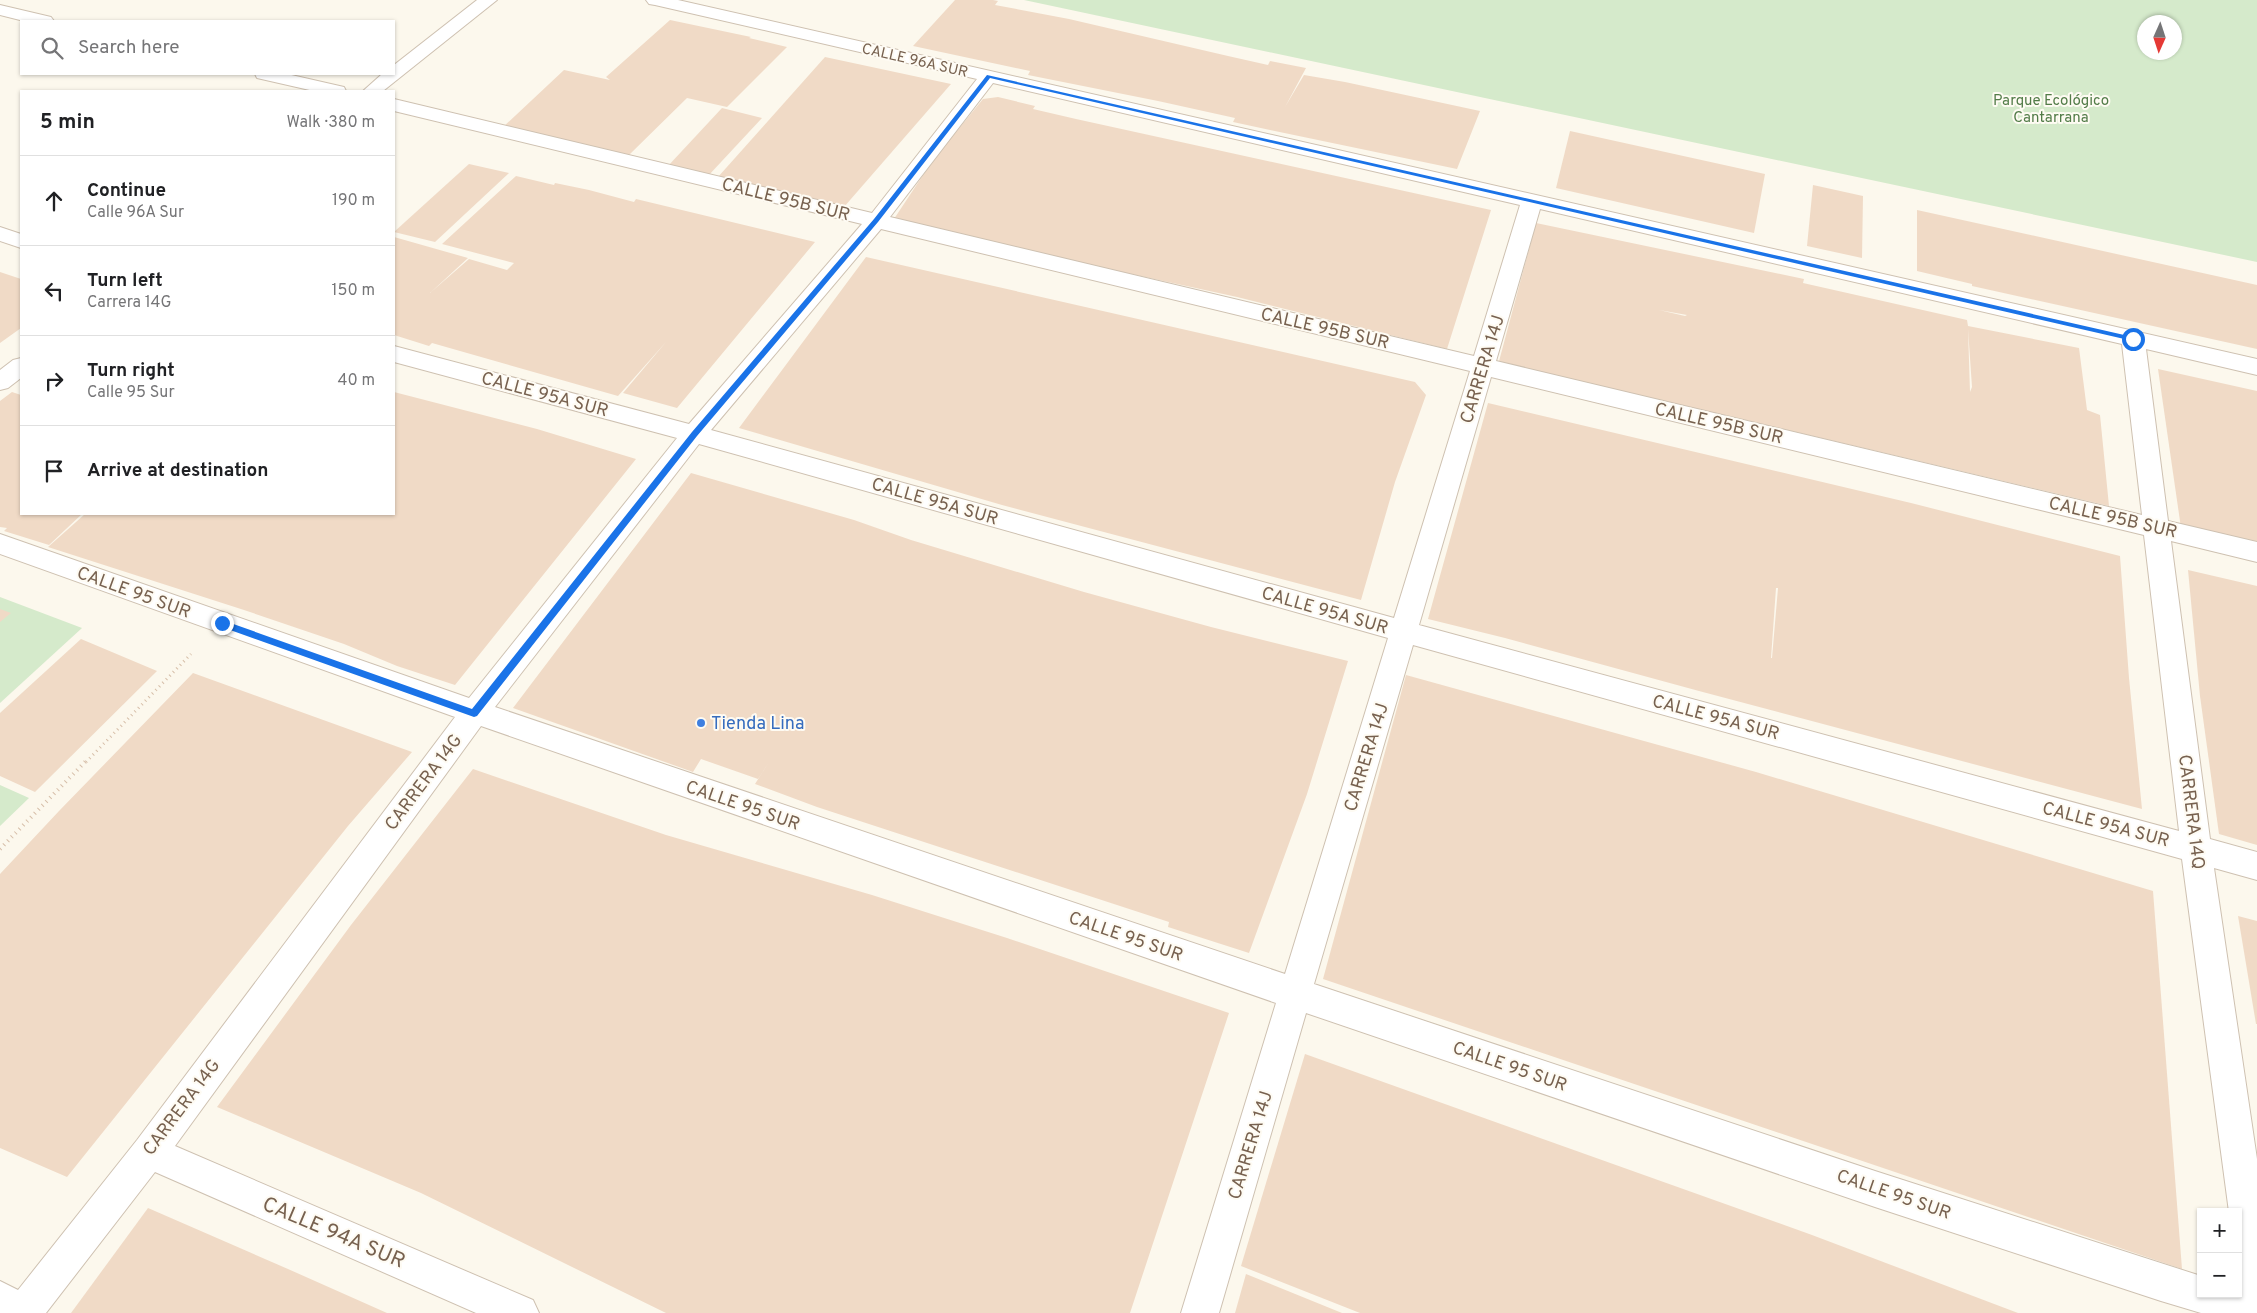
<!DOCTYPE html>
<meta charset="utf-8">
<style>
:root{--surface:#fff;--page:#f6f6f6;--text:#202124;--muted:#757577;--line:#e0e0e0}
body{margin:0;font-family:Overpass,sans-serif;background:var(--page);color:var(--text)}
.controls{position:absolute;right:15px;bottom:15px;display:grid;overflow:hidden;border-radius:0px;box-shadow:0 1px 4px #0004}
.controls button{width:45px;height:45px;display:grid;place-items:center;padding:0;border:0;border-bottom:1px solid var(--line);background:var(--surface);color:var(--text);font:25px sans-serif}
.compass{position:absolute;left:2137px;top:15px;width:45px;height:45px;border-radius:50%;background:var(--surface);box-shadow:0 1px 4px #0004;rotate:183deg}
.stop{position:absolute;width:15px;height:15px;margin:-11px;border:4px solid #1a73e8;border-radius:50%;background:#fff}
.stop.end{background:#1a73e8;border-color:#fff;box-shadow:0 1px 5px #0008}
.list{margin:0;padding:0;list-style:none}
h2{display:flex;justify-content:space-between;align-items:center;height:65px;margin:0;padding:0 20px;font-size:21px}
h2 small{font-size:16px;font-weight:400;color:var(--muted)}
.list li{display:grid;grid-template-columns:32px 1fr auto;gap:15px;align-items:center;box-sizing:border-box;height:90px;padding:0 20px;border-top:1px solid var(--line)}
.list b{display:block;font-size:19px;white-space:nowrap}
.list p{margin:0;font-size:16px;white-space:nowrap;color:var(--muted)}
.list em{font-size:16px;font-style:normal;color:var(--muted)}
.icon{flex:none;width:28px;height:28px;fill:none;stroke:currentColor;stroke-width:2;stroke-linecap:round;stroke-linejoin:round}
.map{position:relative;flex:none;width:2257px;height:1313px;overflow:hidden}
.search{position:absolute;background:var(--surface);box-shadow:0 1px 4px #0004;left:20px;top:20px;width:375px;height:55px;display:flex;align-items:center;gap:12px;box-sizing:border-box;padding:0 18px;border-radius:0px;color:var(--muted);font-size:19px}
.panel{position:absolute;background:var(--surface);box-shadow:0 1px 4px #0004;left:20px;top:90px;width:375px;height:425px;border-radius:0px}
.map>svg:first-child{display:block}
.green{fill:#d5eacb;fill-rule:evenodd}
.building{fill:#f0dac6;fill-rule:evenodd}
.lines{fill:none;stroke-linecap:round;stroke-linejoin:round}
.minor-casing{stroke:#cec1b1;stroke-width:2}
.path-far1{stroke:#d6bea8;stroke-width:3;stroke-dasharray:1 4;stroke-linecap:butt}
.path{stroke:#d6bea8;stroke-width:4;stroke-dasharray:1 4.5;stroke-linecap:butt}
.minor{fill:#fff;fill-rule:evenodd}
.route{fill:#1a73e8}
.shop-dot{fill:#3f7fe0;stroke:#fefbf3;stroke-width:2}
.labels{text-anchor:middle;stroke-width:4;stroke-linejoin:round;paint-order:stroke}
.far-street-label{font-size:15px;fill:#77614f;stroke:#fefbf3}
.far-park-label{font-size:15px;fill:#527c48;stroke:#fefbf3}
.street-label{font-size:18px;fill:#77614f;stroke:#fefbf3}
.shop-label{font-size:18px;fill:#366cbe;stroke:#fefbf3;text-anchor:start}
.near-street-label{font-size:21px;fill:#77614f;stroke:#fefbf3}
</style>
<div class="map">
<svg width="2257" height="1313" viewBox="0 0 2257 1313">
<rect width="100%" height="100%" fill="#fcf8ed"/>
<g class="green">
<path d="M1024,0H2257V262ZM2174,22V52H2144V22Z"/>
<polygon points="0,597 82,628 0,703"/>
<polygon points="0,785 29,798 0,826"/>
</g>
<g class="building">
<polygon points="955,0 993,0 998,1 995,5 1069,19 1228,56 1268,65 1270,61 1306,68 1285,107 1304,75 1345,82 1480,111 1457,169 1270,130 1233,122 1235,118 1158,101 1028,75 1030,71 913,46"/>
<polygon points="670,20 751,37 749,38 787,47 727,107 687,98 629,155 502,128 564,70 610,80 606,77"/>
<polygon points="825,57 951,84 844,207 718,177"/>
<polygon points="998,97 1035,106 1033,109 1076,119 1491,210 1447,349 1237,297 892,222 933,160 983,99"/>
<polygon points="722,108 762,118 708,176 668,166"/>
<polygon points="1570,131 1765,174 1754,233 1556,188"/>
<polygon points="469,164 509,173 435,242 394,232"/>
<polygon points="516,176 554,185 555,183 589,190 634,202 636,199 815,242 677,408 623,393 666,342 618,396 432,343 429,346 394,335 394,237 468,258 430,293 469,259 507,270 514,263 442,244"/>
<polygon points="1813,185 1863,196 1862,258 1807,246"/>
<polygon points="1917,210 2257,285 2257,349 1972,286 1972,284 1917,271"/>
<path d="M1536,223L1804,279L1803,283L1967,320L1968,326L2079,348L2087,410L2100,415L2109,506L1733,417L1498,365ZM1659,310L1687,315L1685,316L1679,369L1685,316ZM1968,329L1972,387L1970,392Z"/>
<polygon points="866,257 1415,382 1426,395 1395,482 1361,600 1002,505 739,428"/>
<polygon points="0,272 21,279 21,328 0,343"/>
<polygon points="2158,369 2257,391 2257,546 2181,528"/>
<polygon points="12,392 21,395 21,514 82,514 49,545 4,531 7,528 0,527 0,401"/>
<polygon points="394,392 537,429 636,459 455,685 397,666 344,644 244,610 48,547 85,514 394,514"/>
<path d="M1488,403L1911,503L2120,556L2129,678L2142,809L1699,691L1713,572L1699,691L1505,638L1428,619ZM1776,588H1778L1772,658H1771Z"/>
<polygon points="691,473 854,520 911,540 1084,592 1211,627 1348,661 1307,794 1249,953 1168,927 1169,922 817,807 755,784 769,762 758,779 701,759 693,772 513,708"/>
<polygon points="2188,570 2257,586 2257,845 2219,834 2200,696"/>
<polygon points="0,609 11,613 0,622"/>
<polygon points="81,639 157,671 35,792 0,776 0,713"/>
<polygon points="193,673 412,752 348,826 67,1177 0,1148 0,874 59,811"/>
<polygon points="1406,675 1756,772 2153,891 2182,1269 1323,979"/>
<polygon points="473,769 666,835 872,895 1007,938 1229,1013 1130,1313 666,1313 421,1193 217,1107 351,925"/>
<polygon points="2238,916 2257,921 2257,1024 2256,1024"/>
<polygon points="1305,1054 1812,1235 2018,1313 1360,1313 1241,1266"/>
<polygon points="148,1208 288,1269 387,1313 71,1313"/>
<polygon points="1246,1274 1342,1313 1235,1313"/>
</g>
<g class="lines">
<g class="minor-casing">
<g id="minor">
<polygon points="477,0 497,0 383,91 363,91 382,74 394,74 394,65"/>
<path d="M646,0H678L2257,359V375L2146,349L2168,521L2257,542V562L2171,541L2210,839L2257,852V880L2214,868L2257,1159V1313H2201L2161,1301L1875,1207L1306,1013L1219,1313H1181L1276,1003L481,726L175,1146L533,1300L539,1313H476L155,1172L46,1313H0V1281L18,1290L137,1140L455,717L0,554V534L469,698L677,438L394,362V346L689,424L862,224L394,111V99L872,213L977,79L655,5L649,4ZM993,83L1520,205L1474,356L890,217ZM1540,209L2122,344L2142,515L1496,361ZM881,229L1470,371L1394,618L711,430ZM1491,377L2144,535L2179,831L1419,625ZM699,444L1388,638L1285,974L495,707ZM1413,645L2182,859L2229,1212H2238V1294H2201V1276L1875,1171L1314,984Z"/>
<polygon points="0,5 51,17 54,21 24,21 0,15"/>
<polygon points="255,74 287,74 344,87 346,91 314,91 257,78"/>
<polygon points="0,227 21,234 21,248 0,241"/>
<polygon points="21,358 21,378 8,388 0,390 0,370 13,360"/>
</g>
</g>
<polyline class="path-far1" points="86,762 191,654"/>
<polyline class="path" points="0,849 87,760"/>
<use href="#minor" class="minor"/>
</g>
<polygon class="route" points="987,75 2133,337 2136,339 2133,341 990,78 878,222 697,436 477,716 474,717 219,626 219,621 222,620 472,709 692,432 874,219"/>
<circle class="shop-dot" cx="701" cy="723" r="5"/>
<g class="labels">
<g class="far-street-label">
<text transform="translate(915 60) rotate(13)" y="5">CALLE 96A SUR</text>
</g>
<g class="far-park-label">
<text x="2051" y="105">Parque Ecológico<tspan x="2051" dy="17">Cantarrana</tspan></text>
</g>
<g class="street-label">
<text transform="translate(786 199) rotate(14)" y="6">CALLE 95B SUR</text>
<text transform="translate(1325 328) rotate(13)" y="6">CALLE 95B SUR</text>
<text transform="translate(1482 369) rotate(-73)" y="6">CARRERA 14J</text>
<text transform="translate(545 394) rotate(15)" y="6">CALLE 95A SUR</text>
<text transform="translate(1719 423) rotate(13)" y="6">CALLE 95B SUR</text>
<text transform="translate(935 501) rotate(16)" y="6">CALLE 95A SUR</text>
<text transform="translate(2113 517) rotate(13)" y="6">CALLE 95B SUR</text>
<text transform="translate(134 592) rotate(20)" y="6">CALLE 95 SUR</text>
<text transform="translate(1325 610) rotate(16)" y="6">CALLE 95A SUR</text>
<text transform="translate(1716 717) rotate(15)" y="6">CALLE 95A SUR</text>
<text transform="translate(1366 757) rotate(-73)" y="6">CARRERA 14J</text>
<text transform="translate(423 782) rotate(-53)" y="6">CARRERA 14G</text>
<text transform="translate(743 805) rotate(19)" y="6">CALLE 95 SUR</text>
<text transform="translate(2192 812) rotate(83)" y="6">CARRERA 14Q</text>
<text transform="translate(2106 824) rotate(15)" y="6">CALLE 95A SUR</text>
<text transform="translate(1126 936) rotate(19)" y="6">CALLE 95 SUR</text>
<text transform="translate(1510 1066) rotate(19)" y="6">CALLE 95 SUR</text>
<text transform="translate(181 1107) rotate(-53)" y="6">CARRERA 14G</text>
<text transform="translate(1250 1145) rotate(-73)" y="6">CARRERA 14J</text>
<text transform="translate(1894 1194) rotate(19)" y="6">CALLE 95 SUR</text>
</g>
<g class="shop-label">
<text x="711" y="729">Tienda Lina</text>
</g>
<g class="near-street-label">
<text transform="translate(334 1232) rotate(23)" y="7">CALLE 94A SUR</text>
</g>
</g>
</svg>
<div class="controls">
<button>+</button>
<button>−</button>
</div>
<svg class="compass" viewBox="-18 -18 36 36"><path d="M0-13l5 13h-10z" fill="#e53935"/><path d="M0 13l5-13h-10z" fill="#757577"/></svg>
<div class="stop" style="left:2133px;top:339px"></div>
<div class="stop end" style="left:222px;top:623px"></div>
<div class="search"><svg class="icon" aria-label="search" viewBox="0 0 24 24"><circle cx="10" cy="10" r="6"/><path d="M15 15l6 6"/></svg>Search here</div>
<section class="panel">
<h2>5 min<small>Walk · 380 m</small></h2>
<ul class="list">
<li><svg class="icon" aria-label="ahead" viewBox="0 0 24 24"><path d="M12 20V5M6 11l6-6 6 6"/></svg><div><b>Continue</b><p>Calle 96A Sur</p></div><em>190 m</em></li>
<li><svg class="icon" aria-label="left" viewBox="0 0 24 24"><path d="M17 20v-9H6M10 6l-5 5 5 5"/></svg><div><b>Turn left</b><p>Carrera 14G</p></div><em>150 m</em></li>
<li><svg class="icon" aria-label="right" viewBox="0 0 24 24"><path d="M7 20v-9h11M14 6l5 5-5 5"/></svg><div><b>Turn right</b><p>Calle 95 Sur</p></div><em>40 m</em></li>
<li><svg class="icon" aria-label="arrive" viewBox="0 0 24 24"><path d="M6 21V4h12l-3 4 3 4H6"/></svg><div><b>Arrive at destination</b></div></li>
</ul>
</section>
</div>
